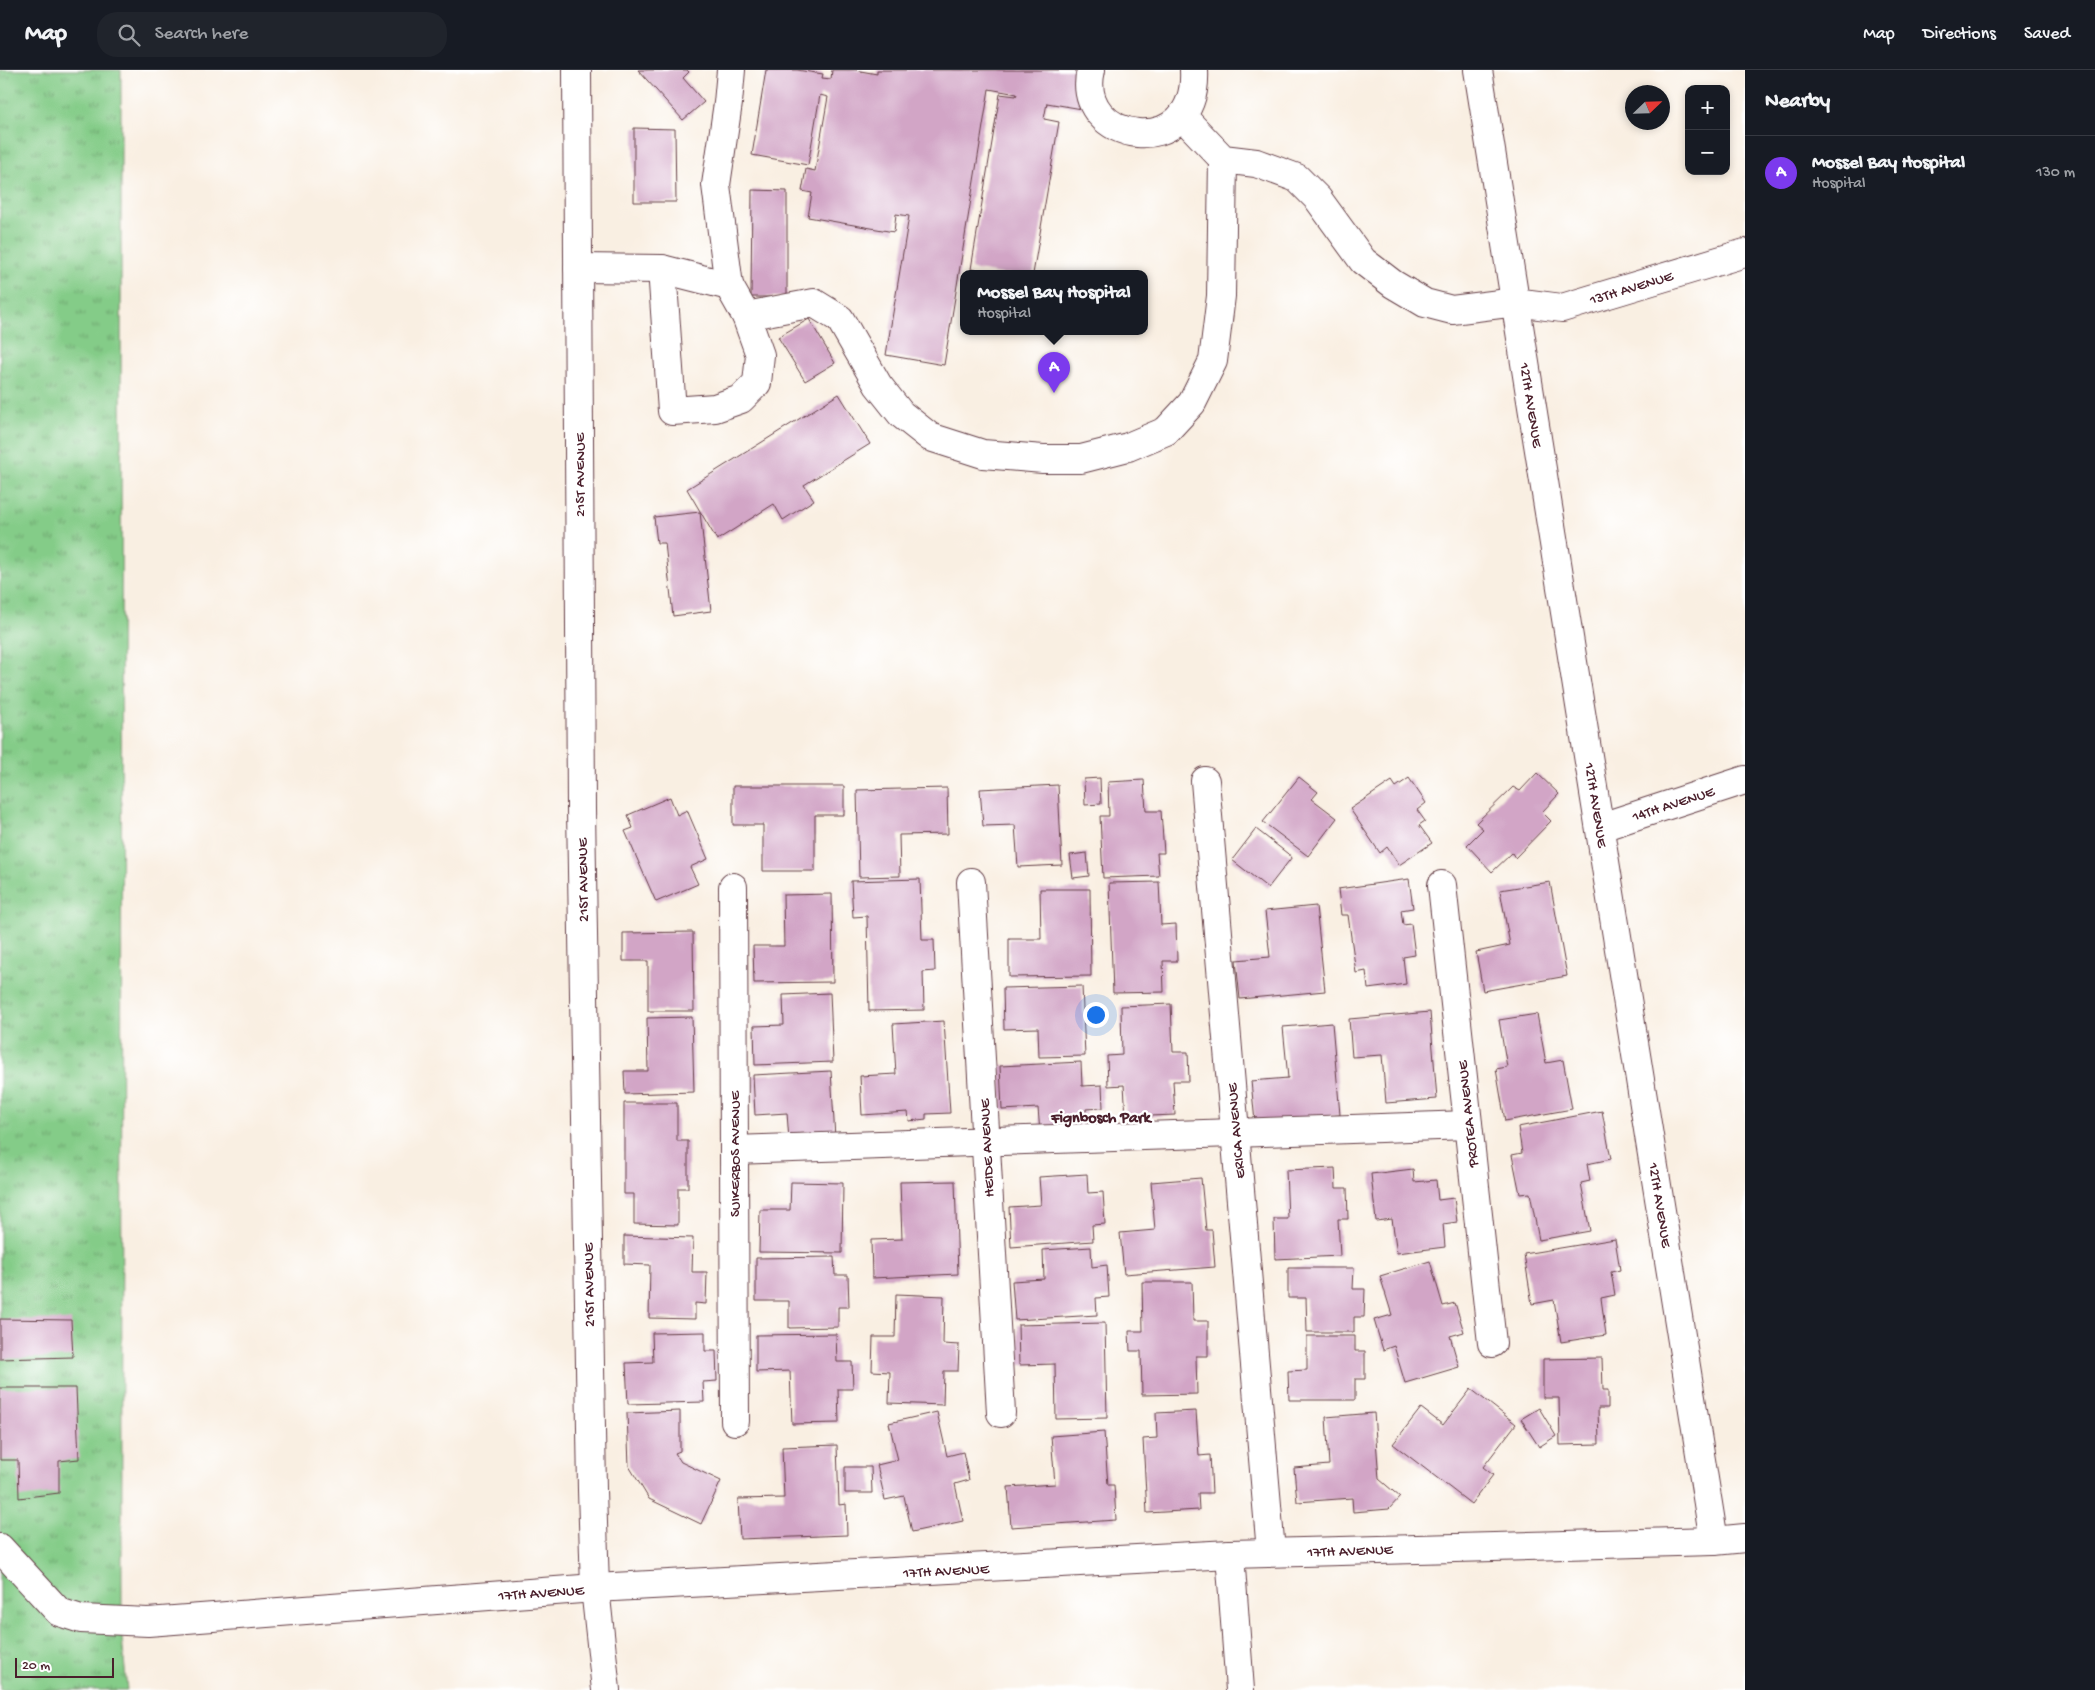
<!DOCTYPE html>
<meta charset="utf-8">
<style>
:root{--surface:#171b24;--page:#20242c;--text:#f1f3f6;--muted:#9ea1a6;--line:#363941;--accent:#7c3aed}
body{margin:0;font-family:"Gochi Hand",sans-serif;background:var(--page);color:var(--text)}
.controls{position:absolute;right:15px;top:15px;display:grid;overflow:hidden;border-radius:10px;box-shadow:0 2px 8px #0003}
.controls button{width:45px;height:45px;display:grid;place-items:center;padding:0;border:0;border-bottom:1px solid var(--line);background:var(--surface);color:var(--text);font:25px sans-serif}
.compass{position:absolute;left:1625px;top:15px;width:45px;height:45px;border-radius:50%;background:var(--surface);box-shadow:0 2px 8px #0003;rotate:67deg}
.scale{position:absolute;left:15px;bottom:12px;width:99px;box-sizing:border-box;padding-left:5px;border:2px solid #4a1f2b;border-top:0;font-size:14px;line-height:18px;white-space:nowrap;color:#4a1f2b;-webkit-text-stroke:4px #fff;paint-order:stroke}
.you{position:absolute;left:1095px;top:944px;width:18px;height:18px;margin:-12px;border:4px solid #fff;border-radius:50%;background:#1a73e8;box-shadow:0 0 0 8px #1a73e833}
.badge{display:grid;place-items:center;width:32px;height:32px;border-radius:50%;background:var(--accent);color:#fff;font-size:16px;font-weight:700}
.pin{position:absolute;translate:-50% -41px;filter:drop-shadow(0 1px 2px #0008)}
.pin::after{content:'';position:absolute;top:26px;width:18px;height:15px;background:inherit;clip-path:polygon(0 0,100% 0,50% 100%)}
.popup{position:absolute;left:960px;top:200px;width:188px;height:65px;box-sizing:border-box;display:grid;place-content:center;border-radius:10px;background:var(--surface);filter:drop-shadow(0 1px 4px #0005);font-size:16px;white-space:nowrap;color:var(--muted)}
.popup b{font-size:19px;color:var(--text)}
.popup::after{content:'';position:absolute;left:50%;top:100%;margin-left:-10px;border:10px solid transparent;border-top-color:var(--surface)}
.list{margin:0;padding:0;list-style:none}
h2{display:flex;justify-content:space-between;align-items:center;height:65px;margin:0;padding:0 20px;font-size:21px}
h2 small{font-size:16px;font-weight:400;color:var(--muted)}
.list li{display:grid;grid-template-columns:32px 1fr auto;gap:15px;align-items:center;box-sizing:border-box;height:75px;padding:0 20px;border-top:1px solid var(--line)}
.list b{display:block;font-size:19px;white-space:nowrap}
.list p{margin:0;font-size:16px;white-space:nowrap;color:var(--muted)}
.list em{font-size:16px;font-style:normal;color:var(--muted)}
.icon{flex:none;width:28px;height:28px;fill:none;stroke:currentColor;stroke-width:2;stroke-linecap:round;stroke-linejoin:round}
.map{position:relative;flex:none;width:1745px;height:1620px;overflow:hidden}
header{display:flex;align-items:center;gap:30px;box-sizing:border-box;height:70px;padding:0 25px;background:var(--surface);border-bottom:1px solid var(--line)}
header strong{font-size:24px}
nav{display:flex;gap:28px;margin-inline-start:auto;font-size:18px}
.search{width:350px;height:45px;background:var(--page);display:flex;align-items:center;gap:12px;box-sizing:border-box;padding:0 18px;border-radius:20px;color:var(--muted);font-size:19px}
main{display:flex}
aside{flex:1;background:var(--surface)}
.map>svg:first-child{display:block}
.grass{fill:url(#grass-tufts);stroke:#67765a}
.building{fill:#d2a5c6}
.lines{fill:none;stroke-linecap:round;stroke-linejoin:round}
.minor-casing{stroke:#643e46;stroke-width:30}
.minor{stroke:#fff;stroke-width:28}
.labels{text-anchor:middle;stroke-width:4.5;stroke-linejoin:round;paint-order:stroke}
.street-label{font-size:15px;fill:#4a1f2b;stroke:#fff}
.neighbourhood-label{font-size:16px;font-weight:bold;fill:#4a1f2b;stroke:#fff}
</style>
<header>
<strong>Map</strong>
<div class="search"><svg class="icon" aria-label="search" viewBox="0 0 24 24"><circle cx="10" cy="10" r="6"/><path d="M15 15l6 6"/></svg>Search here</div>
<nav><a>Map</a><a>Directions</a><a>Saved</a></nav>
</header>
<main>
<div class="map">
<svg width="1745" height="1620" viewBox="0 0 1745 1620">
<defs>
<pattern id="grass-tufts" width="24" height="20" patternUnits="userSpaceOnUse" patternTransform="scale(1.25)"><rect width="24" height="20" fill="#84cc88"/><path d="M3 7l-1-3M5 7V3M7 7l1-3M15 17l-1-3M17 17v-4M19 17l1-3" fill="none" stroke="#6ea56f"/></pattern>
</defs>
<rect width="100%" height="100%" fill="#fff"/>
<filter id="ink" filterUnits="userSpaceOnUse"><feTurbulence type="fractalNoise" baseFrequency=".02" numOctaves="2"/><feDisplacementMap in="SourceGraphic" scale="10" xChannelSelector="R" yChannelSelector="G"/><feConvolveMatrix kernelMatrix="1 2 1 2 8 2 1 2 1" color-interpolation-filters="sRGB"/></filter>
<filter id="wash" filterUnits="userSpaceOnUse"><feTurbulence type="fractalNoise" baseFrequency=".0096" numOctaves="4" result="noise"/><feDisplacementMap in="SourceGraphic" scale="20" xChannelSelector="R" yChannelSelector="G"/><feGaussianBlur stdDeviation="1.12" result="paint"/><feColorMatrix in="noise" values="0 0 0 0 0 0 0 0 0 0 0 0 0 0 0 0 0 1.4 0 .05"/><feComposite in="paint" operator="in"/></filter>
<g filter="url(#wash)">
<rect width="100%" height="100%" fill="#f9efe2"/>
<polygon class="grass" points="0,0 121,0 122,1568 127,1620 0,1620"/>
<g id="blocks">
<g class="building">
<polygon points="638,0 687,0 689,2 683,8 704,32 683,50"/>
<polygon points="766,0 797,0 823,4 822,8 831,9 832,0 855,0 877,4 877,0 1089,0 1082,39 1047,33 1044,49 1059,52 1033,204 1000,204 971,199 1000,24 1016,26 1017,24 989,19 944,295 886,285 909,146 896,144 894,162 808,147 812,123 802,121 806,99 815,101 828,27 820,25 808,95 752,85"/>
<polygon points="634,58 675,59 676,132 634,132"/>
<polygon points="752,120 787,121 787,227 751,227"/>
<polygon points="809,249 835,293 805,311 778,267"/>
<polygon points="839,324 870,374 804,415 814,430 783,450 774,434 717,470 687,419"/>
<polygon points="700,442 711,541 673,546 665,473 657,473 654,447"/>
<polygon points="1537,703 1559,724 1542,742 1551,751 1515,788 1512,783 1492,802 1467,775 1483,759 1476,753 1513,717 1520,721"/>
<polygon points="1299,707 1318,722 1312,729 1337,748 1308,786 1263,752"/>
<polygon points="1100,708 1101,734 1085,735 1084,709"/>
<polygon points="1409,708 1426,733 1417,740 1425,751 1419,755 1432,773 1399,795 1387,777 1380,783 1350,739 1392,711 1396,717"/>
<polygon points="1144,710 1146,741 1161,741 1164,783 1157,783 1159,806 1103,808 1100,746 1109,746 1108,712"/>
<polygon points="1058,715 1062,795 1018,797 1015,755 983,756 980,719"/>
<polygon points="733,716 844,716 844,745 815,745 815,801 763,801 763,755 733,755"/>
<polygon points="947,718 948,764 899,765 900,806 859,807 857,720"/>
<polygon points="670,727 677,745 687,740 708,789 690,797 698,814 656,832 625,761 633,758 628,745"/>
<polygon points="1256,759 1292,787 1268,818 1232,790"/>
<polygon points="1087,783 1089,806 1073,808 1070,785"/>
<polygon points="920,809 922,870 934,870 935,901 923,902 924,940 869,941 867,846 853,847 851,811"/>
<polygon points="1409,809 1413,838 1401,840 1403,855 1411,854 1415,885 1403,887 1406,914 1368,919 1366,901 1356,903 1348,845 1341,845 1338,819"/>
<polygon points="1159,812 1161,855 1176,854 1177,891 1163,891 1164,922 1113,923 1109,813"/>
<polygon points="1550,812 1567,906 1483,921 1476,882 1510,875 1500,820"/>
<polygon points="1040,819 1090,819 1091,906 1009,907 1009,869 1041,869"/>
<polygon points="832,824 833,912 754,913 753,876 784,876 783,825"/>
<polygon points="1316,836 1325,921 1240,929 1236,890 1270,887 1265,841"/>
<polygon points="693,862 694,941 648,941 648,891 623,891 623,863"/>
<polygon points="1082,916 1085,986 1039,987 1038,958 1004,959 1003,918"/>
<polygon points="830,923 833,992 755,995 754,956 784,955 783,925"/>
<polygon points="1171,934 1173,982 1188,982 1189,1011 1173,1011 1175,1045 1126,1047 1124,1015 1108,1016 1107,986 1122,985 1121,936"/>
<polygon points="1430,942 1437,1029 1386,1033 1382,985 1352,987 1349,949"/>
<polygon points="1537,944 1546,993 1563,990 1572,1039 1505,1051 1496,999 1507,997 1499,950"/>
<polygon points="692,947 694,1022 625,1024 624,1001 648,1001 647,948"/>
<polygon points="944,951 950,1043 926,1044 926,1049 909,1051 908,1042 862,1045 860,1006 896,1004 893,954"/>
<polygon points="1332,953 1340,1045 1255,1052 1251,1011 1288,1008 1283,957"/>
<polygon points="1081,992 1082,1016 1102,1015 1103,1038 1086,1039 1087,1060 1040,1062 1038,1038 1002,1040 1000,996"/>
<polygon points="831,1001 835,1068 789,1070 787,1043 755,1045 753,1005"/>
<polygon points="624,1033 677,1033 677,1071 688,1071 688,1118 678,1118 678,1155 634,1154 634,1124 624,1124"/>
<polygon points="1602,1041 1611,1089 1587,1094 1590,1111 1581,1113 1590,1161 1539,1170 1530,1123 1520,1124 1512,1085 1522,1083 1518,1057"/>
<polygon points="1335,1098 1336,1118 1347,1118 1348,1149 1338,1149 1340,1186 1275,1189 1274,1149 1288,1149 1286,1100"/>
<polygon points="1413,1099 1414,1112 1436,1110 1438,1130 1454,1128 1457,1152 1443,1154 1445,1177 1397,1183 1392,1149 1376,1151 1371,1104"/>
<polygon points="1087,1104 1088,1123 1103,1122 1105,1154 1092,1155 1093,1171 1011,1177 1009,1137 1041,1135 1039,1107"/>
<polygon points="1201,1108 1206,1160 1212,1160 1215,1197 1124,1204 1120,1163 1155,1160 1151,1112"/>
<polygon points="955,1111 958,1204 872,1208 871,1170 902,1169 900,1112"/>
<polygon points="791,1112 843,1113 842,1183 759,1182 760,1140 790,1140"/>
<polygon points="624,1166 693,1168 692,1202 707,1202 706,1234 695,1233 695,1249 649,1248 650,1195 624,1194"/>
<polygon points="1615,1169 1620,1200 1611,1202 1615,1225 1601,1228 1606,1265 1561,1272 1554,1230 1532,1234 1524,1184"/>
<polygon points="1091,1177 1092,1197 1107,1195 1109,1227 1096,1228 1097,1245 1015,1250 1012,1211 1044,1209 1043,1180"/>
<polygon points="834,1187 835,1205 848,1205 849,1237 838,1237 838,1257 789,1258 789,1231 756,1231 756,1188"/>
<polygon points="1430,1191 1443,1236 1455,1233 1464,1262 1450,1266 1459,1297 1405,1313 1394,1276 1383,1280 1374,1250 1392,1245 1380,1206"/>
<polygon points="1288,1198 1354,1198 1353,1219 1365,1219 1364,1247 1354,1247 1354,1262 1307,1262 1306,1228 1288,1228"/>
<polygon points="1142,1212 1192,1212 1193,1251 1208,1251 1208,1286 1196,1286 1197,1324 1142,1325 1141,1281 1130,1281 1129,1261 1143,1261"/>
<polygon points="896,1224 944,1226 943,1274 959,1275 958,1301 944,1301 943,1335 889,1333 890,1302 872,1301 873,1267 895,1267"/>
<polygon points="0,1249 71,1250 73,1287 0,1289"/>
<polygon points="1105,1253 1107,1348 1056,1349 1055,1294 1019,1295 1018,1255"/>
<polygon points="705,1262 705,1281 716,1281 717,1311 703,1312 704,1332 628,1334 626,1293 653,1292 652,1263"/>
<polygon points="836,1264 837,1292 852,1292 853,1319 838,1319 839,1353 792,1354 790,1301 756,1302 756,1265"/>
<polygon points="1307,1266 1355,1266 1355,1281 1365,1281 1365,1309 1355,1309 1355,1330 1289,1330 1288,1301 1307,1300"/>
<polygon points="1602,1288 1603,1320 1608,1320 1608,1338 1598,1338 1599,1374 1560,1375 1559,1328 1543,1328 1543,1289"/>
<polygon points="0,1318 76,1318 79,1389 59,1391 59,1423 19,1428 18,1390 0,1390"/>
<polygon points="1471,1319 1516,1354 1483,1397 1493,1405 1471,1434 1393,1374 1421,1338 1443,1355"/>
<polygon points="1539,1338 1556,1366 1539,1377 1521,1349"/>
<polygon points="680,1341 680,1381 675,1383 681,1392 721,1411 701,1454 649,1429 629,1396 627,1343"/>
<polygon points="1196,1341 1199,1386 1210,1385 1212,1423 1198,1423 1199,1440 1147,1443 1143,1369 1157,1368 1156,1343"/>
<polygon points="937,1342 947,1386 963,1382 969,1410 955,1414 963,1451 912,1462 904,1426 885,1430 877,1395 898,1390 889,1353"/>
<polygon points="1374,1343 1379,1409 1400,1427 1389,1439 1353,1442 1352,1428 1297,1432 1294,1398 1329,1395 1326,1347"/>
<polygon points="1104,1362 1108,1415 1114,1415 1116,1450 1011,1457 1008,1417 1055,1414 1051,1366"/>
<polygon points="837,1375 839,1435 846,1434 847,1465 740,1469 738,1429 784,1428 782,1377"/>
<polygon points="845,1397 871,1397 872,1423 845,1423"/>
</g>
</g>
</g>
<g filter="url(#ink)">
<use href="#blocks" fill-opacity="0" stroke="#643e46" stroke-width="1"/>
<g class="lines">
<g class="minor-casing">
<g id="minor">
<polyline points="577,0 581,739 592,1420 595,1518 606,1620"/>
<path d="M1091,0C1073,73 1199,95 1194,0"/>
<polyline points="1478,0 1714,1471"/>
<polyline points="1182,46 1223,89 1256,93 1297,108 1318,129 1363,191 1393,214 1425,233 1452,240 1516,232 1562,238 1745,183"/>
<polyline points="578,198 662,199 729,216 746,246 814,233 840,249 878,315 901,344 930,367 983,384 1043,389 1081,389 1128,377 1166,361 1192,333 1213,291 1221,226 1223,89"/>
<polyline points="662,199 672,341 715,338 741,329 757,313 760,285 746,246"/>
<polyline points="729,216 716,115 728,33 731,0"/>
<polyline points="1205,711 1271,1482"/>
<polyline points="1601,757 1745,710"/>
<polyline points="971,812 1001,1343"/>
<polyline points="1442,815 1492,1273"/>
<polyline points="733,817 735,1351"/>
<polyline points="734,1080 1468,1055"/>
<polyline points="0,1478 59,1542 81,1549 148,1552 595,1518 1230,1484 1714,1471 1745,1468"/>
<polyline points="1230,1484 1240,1620"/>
</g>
</g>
<use href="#minor" class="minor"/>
</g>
</g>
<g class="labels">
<g class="street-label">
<text transform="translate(1631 217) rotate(-17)" y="5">13TH AVENUE</text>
<text transform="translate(1532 335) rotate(81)" y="5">12TH AVENUE</text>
<text transform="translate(579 405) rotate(-90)" y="5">21ST AVENUE</text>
<text transform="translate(1673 733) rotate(-18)" y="5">14TH AVENUE</text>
<text transform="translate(1597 735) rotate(81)" y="5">12TH AVENUE</text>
<text transform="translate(582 810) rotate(-91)" y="5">21ST AVENUE</text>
<text transform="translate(1467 1044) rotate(-96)" y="5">PROTEA AVENUE</text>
<text transform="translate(1235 1061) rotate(-95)" y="5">ERICA AVENUE</text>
<text transform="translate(986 1078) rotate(-93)" y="5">HEIDE AVENUE</text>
<text transform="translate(734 1084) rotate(-90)" y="5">SUIKERBOS AVENUE</text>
<text transform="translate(1661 1135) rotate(81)" y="5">12TH AVENUE</text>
<text transform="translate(588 1215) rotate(-91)" y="5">21ST AVENUE</text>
<text transform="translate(1350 1480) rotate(-2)" y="5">17TH AVENUE</text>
<text transform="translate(946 1500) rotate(-3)" y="5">17TH AVENUE</text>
<text transform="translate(541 1522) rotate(-4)" y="5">17TH AVENUE</text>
</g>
<g class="neighbourhood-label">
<text x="1101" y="1052">Fignbosch Park</text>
</g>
</g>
</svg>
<div class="controls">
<button>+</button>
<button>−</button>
</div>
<svg class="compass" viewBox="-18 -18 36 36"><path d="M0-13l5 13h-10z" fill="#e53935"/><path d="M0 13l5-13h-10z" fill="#9ea1a6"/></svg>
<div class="scale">20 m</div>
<div class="you"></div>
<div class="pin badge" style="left:1054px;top:323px">A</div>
<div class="popup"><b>Mossel Bay Hospital</b>Hospital</div>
</div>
<aside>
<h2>Nearby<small></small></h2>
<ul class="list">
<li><span class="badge">A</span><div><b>Mossel Bay Hospital</b><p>Hospital</p></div><em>130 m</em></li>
</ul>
</aside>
</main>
